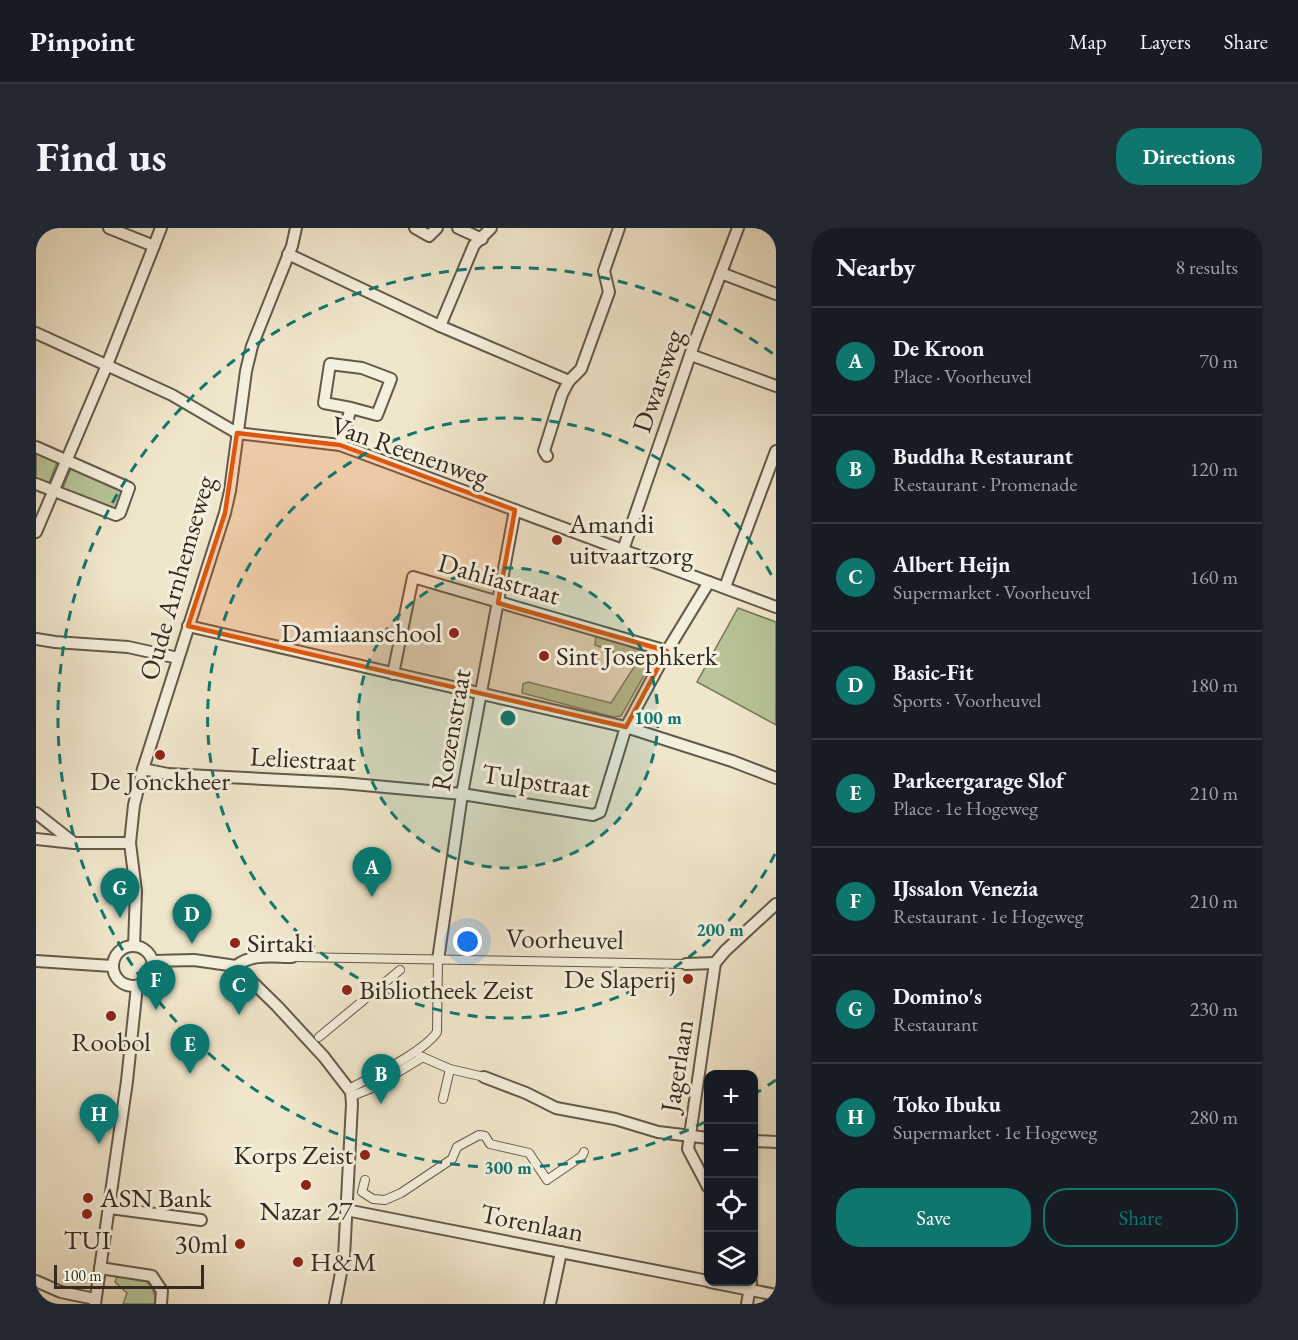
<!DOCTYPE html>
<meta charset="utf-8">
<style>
:root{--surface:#171b24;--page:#242831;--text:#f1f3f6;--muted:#9ea1a6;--line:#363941;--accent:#0f766e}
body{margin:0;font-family:"EB Garamond",serif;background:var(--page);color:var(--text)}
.controls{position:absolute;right:18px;bottom:18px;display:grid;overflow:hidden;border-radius:12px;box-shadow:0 2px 4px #0004}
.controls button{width:54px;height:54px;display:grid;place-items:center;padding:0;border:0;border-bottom:2px solid var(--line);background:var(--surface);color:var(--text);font:30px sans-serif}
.scale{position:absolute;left:18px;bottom:15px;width:150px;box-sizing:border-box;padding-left:6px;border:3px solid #342a1f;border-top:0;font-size:16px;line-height:21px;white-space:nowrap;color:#342a1f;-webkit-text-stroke:4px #f5efdd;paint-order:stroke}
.you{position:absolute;left:432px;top:714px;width:21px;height:21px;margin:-15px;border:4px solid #fff;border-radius:50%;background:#1a73e8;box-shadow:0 0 0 9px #1a73e833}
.badge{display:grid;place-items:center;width:39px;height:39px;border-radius:50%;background:var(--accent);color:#fff;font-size:20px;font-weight:700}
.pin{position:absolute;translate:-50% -50px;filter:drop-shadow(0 2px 3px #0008)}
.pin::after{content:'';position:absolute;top:32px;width:21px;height:18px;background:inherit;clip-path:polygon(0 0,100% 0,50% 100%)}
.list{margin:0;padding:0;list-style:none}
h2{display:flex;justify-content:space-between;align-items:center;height:78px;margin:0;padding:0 24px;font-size:26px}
h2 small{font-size:20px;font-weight:400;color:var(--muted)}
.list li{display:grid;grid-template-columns:39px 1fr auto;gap:18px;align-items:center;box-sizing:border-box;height:108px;padding:0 24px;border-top:2px solid var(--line)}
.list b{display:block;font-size:22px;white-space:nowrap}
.list p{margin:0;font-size:20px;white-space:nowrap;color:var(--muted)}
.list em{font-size:20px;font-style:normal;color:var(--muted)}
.actions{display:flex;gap:12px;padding:18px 24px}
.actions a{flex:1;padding:14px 0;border:2px solid var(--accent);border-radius:24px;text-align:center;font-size:21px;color:var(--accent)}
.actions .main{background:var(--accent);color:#fff}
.icon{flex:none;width:33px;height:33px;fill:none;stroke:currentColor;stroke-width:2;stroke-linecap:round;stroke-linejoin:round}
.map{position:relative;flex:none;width:740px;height:1076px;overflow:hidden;border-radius:24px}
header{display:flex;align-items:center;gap:36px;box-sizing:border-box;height:84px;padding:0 30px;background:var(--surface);border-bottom:2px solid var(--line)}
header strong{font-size:28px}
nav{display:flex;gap:33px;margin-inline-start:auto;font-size:21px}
.intro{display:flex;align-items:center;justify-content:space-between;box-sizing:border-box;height:144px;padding:0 36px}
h1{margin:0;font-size:42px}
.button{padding:15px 27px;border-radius:24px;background:var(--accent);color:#fff;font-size:21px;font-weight:700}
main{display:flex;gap:36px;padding:0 36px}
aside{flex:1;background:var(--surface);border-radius:24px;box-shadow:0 2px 4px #0004}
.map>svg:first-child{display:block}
.green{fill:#b8c598;stroke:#76785c;stroke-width:1.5}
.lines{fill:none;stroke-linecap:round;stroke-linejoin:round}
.pedestrian-casing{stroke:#63594a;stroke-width:10}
.minor-casing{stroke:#63594a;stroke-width:14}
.pedestrian{stroke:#f5efdd;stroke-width:8}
.minor{stroke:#f5efdd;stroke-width:10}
.marked{fill:#df570d;fill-opacity:0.2;stroke:#df570d;stroke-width:4.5;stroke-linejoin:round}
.ring{fill:none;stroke:#0f766e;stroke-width:3;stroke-dasharray:10 8}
.poi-dot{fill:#8f2418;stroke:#f5efdd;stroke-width:2}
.labels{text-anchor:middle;stroke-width:6;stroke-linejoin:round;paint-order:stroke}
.street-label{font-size:27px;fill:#342a1f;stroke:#f5efdd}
.poi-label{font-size:27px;fill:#342a1f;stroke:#f5efdd;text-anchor:start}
.centre{fill:#0f766e;stroke:#f5efdd;stroke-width:3}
.ring-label{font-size:18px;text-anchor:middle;font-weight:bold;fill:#0f766e;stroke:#f5efdd;stroke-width:6;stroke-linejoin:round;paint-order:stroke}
</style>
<header>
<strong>Pinpoint</strong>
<nav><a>Map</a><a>Layers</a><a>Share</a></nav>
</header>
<div class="intro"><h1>Find us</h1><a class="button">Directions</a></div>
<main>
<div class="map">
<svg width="740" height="1076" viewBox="0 0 740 1076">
<rect width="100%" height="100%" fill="#f0e6cb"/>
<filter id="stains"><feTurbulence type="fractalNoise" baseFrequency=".00333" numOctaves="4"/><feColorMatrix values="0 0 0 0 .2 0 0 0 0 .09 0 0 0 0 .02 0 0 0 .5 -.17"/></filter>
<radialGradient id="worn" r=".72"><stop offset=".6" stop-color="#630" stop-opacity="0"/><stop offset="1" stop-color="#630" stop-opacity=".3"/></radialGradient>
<g class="green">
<polygon points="0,223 22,232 13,255 0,250"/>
<polygon points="35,240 81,258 87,264 81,281 76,282 26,262"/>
<polygon points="702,380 740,394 740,497 661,454"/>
<polygon points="560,406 619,428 585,488 577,489 486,465 487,456 492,454 575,475 602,433 559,417"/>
<path d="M81,1049L108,1051C116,1059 120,1064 119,1076H87L91,1065L79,1054Z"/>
</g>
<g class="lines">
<g class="pedestrian-casing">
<g id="pedestrian">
<polyline points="256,729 650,736"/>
<polyline points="283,809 364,742"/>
<polyline points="384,828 414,841 448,849"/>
<path d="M313,861C335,849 388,824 401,804L402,732"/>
<polyline points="316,868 336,860 387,829"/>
<polyline points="407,871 414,841"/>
<polyline points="329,952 326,964 337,971 349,972 365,965 416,931 421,919 443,907 449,908 454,916 493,925 511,952 546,928 548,924"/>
</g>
</g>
<g class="minor-casing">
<g id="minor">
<polyline points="73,0 118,18"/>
<polyline points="379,0 393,8 401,0"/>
<polyline points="422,0 446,11"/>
<polyline points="252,26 404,98 533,153"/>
<polyline points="685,45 740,66"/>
<polyline points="404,98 438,17 455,0"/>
<polyline points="0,105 136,167 201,205 304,217 740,379"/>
<polyline points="655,127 740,158"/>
<polyline points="304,217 315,180 341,187 355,151 326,140 294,136 288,175 315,180"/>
<polyline points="0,219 93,260 84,285 80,287 0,256"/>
<polyline points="511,228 508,223 526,166 533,153 545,141 573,64 568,43 583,0"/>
<polyline points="0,304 71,137 125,0"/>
<polyline points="587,322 659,113 702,0"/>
<polyline points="689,359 740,223"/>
<polyline points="152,398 590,499 696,533 740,550"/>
<polyline points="0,411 19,414 92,419 142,430"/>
<polyline points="357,446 377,349 631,423"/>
<polyline points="107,541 132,546 306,555 426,566 557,587 564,584 590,499 631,423 673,354"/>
<polyline points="0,585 38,615"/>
<polyline points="0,611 38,615 94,615"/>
<circle cx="97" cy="738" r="20"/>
<polyline points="98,718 100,663 94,615 98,577 107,541 189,285 194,263 210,143 216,118 256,18 260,0"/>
<polyline points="402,732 426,566 479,282"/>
<polyline points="0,733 76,738"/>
<polyline points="116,733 158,732 200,738 241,778 288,829 315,864 316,876 308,1029 299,1076"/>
<polyline points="650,736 679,735"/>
<path d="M200,738C217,725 236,729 256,729"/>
<polyline points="448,849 490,865 520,880 579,891 622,904 672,910"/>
<polyline points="718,913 740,914"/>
<polyline points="672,959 652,921 679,735 689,723 740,676"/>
<polyline points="74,980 165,992"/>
<polyline points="310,982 672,1053"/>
<polyline points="64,1040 116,1048 126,1063 125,1076"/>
<polyline points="0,1053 25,1064 59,1071"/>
<polyline points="674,1054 740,1067"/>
<polyline points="59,1076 91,853 101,758"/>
<polyline points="514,1076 525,1024"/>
<polyline points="711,1076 715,1054"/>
</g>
</g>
<use href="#pedestrian" class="pedestrian"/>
<use href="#minor" class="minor"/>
</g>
<path class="marked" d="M201,205L304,217L479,282L462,375L631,423L590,499L152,398L189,285Z"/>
<circle cx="472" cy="490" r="150" fill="#0f766e" fill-opacity=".12"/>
<g class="ring">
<circle cx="472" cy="490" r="150"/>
<path d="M739 626A300 300 0 1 1 739 354"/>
<path d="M740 852A450 450 0 0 1 720 865M669 894A450 450 0 1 1 740 128"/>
</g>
<g class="poi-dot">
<circle cx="521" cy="312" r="6"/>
<circle cx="418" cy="405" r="6"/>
<circle cx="508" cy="428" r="6"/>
<circle cx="124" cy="527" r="6"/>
<circle cx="199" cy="715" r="6"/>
<circle cx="652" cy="751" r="6"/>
<circle cx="311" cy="762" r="6"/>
<circle cx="75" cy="788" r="6"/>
<circle cx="329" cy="927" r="6"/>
<circle cx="270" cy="957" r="6"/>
<circle cx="52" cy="970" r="6"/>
<circle cx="51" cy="986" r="6"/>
<circle cx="204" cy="1016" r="6"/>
<circle cx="262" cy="1034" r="6"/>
</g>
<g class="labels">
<g class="street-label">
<text transform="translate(622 153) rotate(-71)" y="9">Dwarsweg</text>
<text transform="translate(374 223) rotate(19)" y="9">Van Reenenweg</text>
<text transform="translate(141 350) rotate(-74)" y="9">Oude Arnhemseweg</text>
<text transform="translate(463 351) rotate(16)" y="9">Dahliastraat</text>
<text transform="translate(415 502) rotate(-80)" y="9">Rozenstraat</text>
<text transform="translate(267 531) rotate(3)" y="9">Leliestraat</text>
<text transform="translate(500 553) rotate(8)" y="9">Tulpstraat</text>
<text transform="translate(529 711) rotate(1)" y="9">Voorheuvel</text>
<text transform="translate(641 838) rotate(-81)" y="9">Jagerlaan</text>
<text transform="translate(496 995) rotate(11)" y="9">Torenlaan</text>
</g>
<g class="poi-label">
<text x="533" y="305">Amandi<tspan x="533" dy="31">uitvaartzorg</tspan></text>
<text x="406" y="414" text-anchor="end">Damiaanschool</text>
<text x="520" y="437">Sint Josephkerk</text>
<text x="124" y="562" text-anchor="middle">De Jonckheer</text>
<text x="211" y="724">Sirtaki</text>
<text x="640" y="760" text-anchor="end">De Slaperij</text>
<text x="323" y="771">Bibliotheek Zeist</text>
<text x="75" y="823" text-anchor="middle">Roobol</text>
<text x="317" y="936" text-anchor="end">Korps Zeist</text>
<text x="64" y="979">ASN Bank</text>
<text x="270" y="992" text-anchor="middle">Nazar 27</text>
<text x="51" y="1021" text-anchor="middle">TUI</text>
<text x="192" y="1025" text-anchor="end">30ml</text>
<text x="274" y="1043">H&amp;M</text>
</g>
</g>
<circle cx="472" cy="490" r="9" class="centre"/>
<g class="ring-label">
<text x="622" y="496">100 m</text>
<text x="684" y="708">200 m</text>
<text x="472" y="946">300 m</text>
</g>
<rect width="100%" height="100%" filter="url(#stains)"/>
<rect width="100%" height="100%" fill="url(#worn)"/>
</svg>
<div class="controls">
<button>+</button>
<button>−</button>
<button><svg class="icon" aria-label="locate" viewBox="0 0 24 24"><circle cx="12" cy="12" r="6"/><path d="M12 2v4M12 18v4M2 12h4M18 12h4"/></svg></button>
<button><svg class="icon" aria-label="layers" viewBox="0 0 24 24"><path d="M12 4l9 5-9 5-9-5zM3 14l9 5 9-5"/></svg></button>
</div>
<div class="scale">100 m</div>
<div class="you"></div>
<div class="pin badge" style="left:336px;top:669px">A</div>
<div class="pin badge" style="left:345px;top:876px">B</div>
<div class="pin badge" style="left:203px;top:787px">C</div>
<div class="pin badge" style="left:156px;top:716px">D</div>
<div class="pin badge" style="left:154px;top:846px">E</div>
<div class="pin badge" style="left:120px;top:782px">F</div>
<div class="pin badge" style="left:84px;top:690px">G</div>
<div class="pin badge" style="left:63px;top:916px">H</div>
</div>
<aside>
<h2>Nearby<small>8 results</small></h2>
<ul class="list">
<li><span class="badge">A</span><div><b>De Kroon</b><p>Place · Voorheuvel</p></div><em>70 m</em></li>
<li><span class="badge">B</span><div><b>Buddha Restaurant</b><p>Restaurant · Promenade</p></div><em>120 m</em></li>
<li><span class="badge">C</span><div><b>Albert Heijn</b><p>Supermarket · Voorheuvel</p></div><em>160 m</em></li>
<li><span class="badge">D</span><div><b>Basic-Fit</b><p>Sports · Voorheuvel</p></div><em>180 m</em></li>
<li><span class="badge">E</span><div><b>Parkeergarage Slof</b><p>Place · 1e Hogeweg</p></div><em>210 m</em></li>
<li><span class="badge">F</span><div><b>IJssalon Venezia</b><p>Restaurant · 1e Hogeweg</p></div><em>210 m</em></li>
<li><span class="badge">G</span><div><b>Domino's</b><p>Restaurant</p></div><em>230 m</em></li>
<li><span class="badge">H</span><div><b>Toko Ibuku</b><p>Supermarket · 1e Hogeweg</p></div><em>280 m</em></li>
</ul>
<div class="actions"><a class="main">Save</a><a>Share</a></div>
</aside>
</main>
